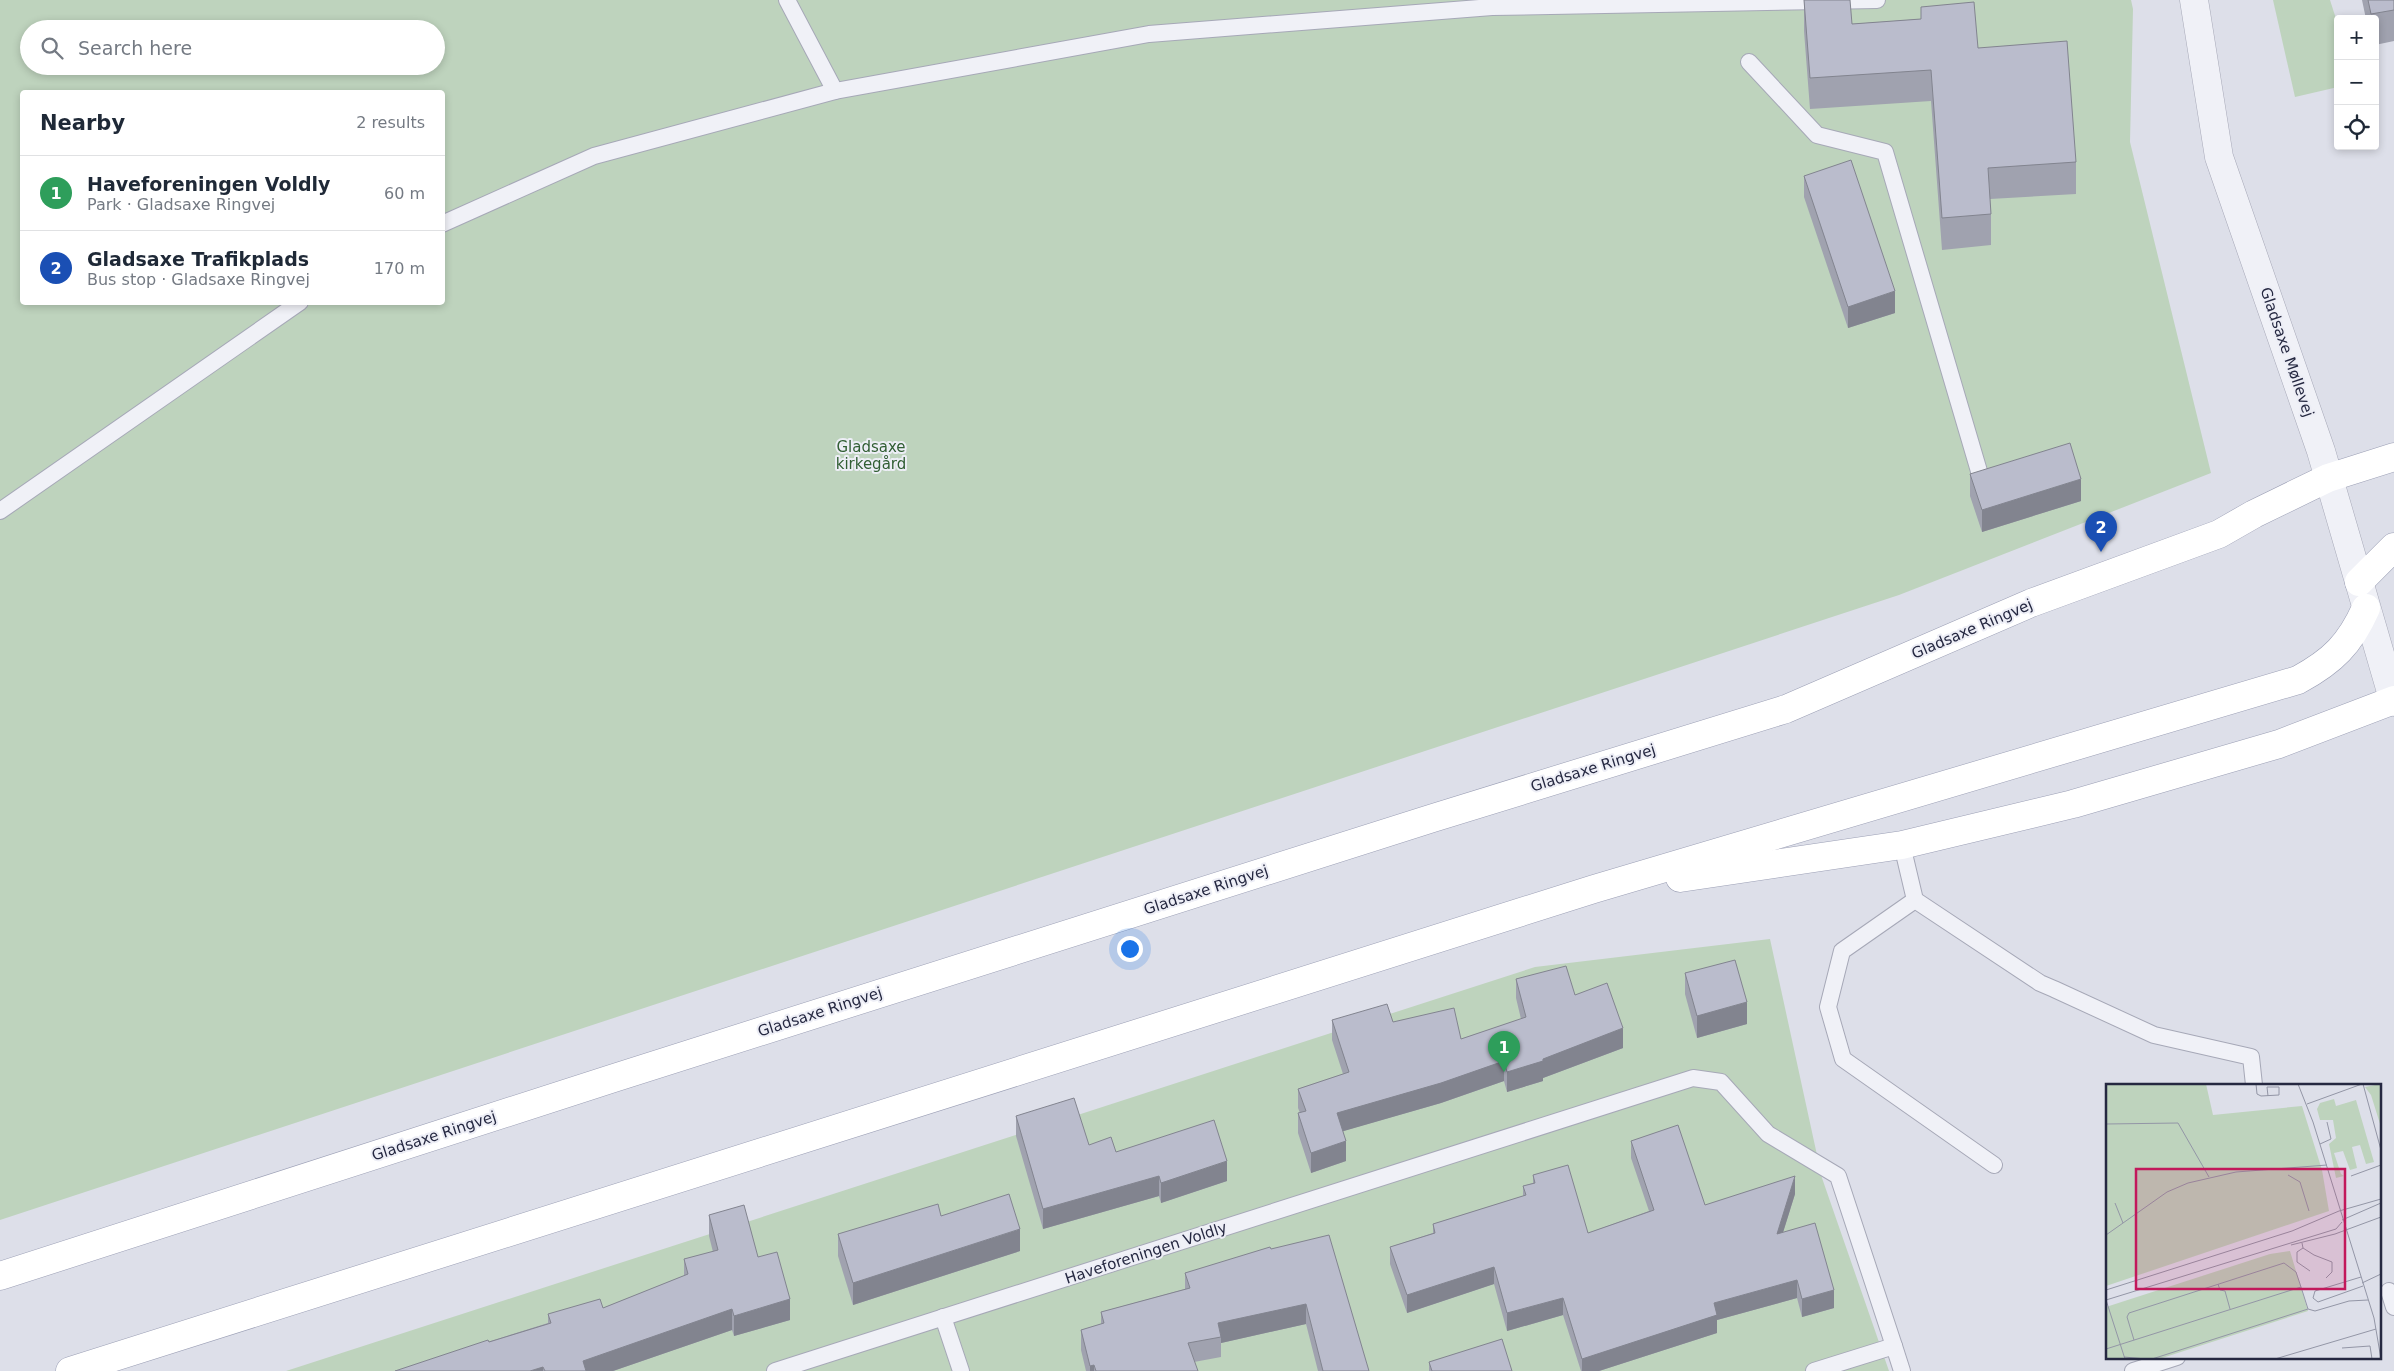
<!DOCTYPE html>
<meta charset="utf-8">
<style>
:root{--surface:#fff;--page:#f2f2f3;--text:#1f2937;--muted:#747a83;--line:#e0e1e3;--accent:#db4435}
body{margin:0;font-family:"DejaVu Sans",sans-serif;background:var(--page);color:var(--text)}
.controls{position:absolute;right:15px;top:15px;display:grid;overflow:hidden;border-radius:5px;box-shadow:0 2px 8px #0003}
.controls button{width:45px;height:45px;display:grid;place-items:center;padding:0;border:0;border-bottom:1px solid var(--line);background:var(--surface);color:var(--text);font:25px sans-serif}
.you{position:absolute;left:1129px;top:948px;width:18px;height:18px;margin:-12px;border:4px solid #fff;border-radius:50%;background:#1a73e8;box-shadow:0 0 0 8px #1a73e833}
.badge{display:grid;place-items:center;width:32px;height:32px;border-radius:50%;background:var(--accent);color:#fff;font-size:16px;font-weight:700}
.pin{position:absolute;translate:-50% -41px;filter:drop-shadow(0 1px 2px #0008)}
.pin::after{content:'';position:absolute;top:26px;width:18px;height:15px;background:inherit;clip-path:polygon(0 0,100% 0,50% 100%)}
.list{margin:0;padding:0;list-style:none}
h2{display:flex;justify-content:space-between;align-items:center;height:65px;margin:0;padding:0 20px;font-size:21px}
h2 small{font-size:16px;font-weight:400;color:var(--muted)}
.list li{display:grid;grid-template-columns:32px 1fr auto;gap:15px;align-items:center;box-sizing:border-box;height:75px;padding:0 20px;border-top:1px solid var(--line)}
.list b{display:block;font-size:19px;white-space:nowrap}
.list p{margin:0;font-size:16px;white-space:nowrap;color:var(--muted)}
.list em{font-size:16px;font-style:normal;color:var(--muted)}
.icon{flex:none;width:28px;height:28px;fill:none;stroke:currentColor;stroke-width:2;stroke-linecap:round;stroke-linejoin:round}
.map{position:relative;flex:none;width:2394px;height:1371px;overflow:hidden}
.search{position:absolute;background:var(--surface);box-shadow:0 2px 8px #0003;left:20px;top:20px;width:425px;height:55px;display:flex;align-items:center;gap:12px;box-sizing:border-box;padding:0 18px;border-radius:28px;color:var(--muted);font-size:19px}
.panel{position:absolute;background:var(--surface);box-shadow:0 2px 8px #0003;left:20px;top:90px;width:425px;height:215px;border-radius:5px}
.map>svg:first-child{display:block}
.green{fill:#bed3bd;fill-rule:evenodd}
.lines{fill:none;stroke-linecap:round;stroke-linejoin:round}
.service-casing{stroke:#a6a8b7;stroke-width:18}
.tertiary-casing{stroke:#a6a8b7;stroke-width:29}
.primary-casing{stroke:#9b9fb5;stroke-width:29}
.service{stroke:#f0f1f7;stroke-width:16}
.tertiary{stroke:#f0f1f7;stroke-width:28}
.primary{stroke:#fff;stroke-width:28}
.wall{fill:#a0a2af}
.shaded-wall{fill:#82848f}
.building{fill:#babccc;stroke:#82848f}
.labels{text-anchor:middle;stroke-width:4;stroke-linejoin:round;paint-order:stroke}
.street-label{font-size:15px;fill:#252841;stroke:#edeef6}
.park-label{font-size:15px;fill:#315e33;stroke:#edeef6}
.inset-road{fill:none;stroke:#9396a6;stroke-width:1}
.view{fill:#c2185b;fill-opacity:0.15;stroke:#c2185b;stroke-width:2.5}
.inset-edge{fill:none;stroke:#252841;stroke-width:2.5}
</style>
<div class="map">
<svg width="2394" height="1371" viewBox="0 0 2394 1371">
<rect width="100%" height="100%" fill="#dddfe9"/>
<g class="green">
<path d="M0,0H2131L2133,9L2130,142L2211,473L1899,595L0,1220ZM29,29H436V66H29ZM22,92H442V302H22Z"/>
<polygon points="2273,0 2330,0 2338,25 2338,87 2295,97"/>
<polygon points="1770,939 1822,1178 1889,1371 286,1371 1535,967"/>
</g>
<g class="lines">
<g class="service-casing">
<g id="service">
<polyline points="787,0 835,91"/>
<polyline points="1749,62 1817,135 1885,152 1981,478"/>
<polyline points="442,224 594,156 835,91 1149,34 1492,7 1877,0"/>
<polyline points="0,511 300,302"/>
<polyline points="1902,845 1915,900 2040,983 2054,989 2154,1035 2251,1057 2254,1085"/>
<polyline points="1915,900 1842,951 1828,1007 1843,1059 1994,1165"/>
<polyline points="2389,1291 2394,1307"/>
<polyline points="943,1317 961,1371"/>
<polyline points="775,1371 1693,1078 1721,1082 1768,1134 1838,1176 1894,1346"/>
<polyline points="1814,1371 1894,1346 1902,1371"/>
<polyline points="2133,1371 2177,1357"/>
</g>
</g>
<g class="tertiary-casing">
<polyline id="tertiary" points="2194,0 2219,157 2321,451 2394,702"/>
</g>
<g class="primary-casing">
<g id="primary">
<polyline points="2359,582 2394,547"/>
<polyline points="1680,878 1902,845 2073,804 2279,744 2394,700"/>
<polyline points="0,1276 614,1078 1433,818 1786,709 2031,603 2219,534 2254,514 2328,478 2394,457"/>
<path d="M70,1371L1594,889L2298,680C2333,661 2350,644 2366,608"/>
</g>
</g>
<use href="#service" class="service"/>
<use href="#tertiary" class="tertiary"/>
<use href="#primary" class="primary"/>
</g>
<g class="wall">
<polygon points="1804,0 1852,24 1921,19 1921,7 1978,48 2076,162 2076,194 1990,199 1991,214 1991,245 1942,250 1931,101 1810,109 1804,31"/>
<polygon points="2362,0 2394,0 2394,41 2375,45 2375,19 2366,19"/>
<polygon points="1804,176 1895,313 1848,328 1804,197"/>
<polygon points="1970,474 2081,501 1982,532 1970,496"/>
<polygon points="1685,973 1747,1024 1697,1038 1685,994"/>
<polygon points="1516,979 1575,995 1623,1048 1543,1078 1543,1081 1507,1092 1504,1081 1441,1103 1343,1131 1346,1161 1311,1173 1298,1133 1298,1113 1300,1113 1298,1108 1298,1089 1343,1074 1332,1040 1332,1020 1393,1022 1461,1039 1521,1019 1516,998"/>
<polygon points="1016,1116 1089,1145 1227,1181 1161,1203 1159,1196 1043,1229 1016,1136"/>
<polygon points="1631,1141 1705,1205 1795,1194 1783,1232 1834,1308 1802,1317 1797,1298 1717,1320 1717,1333 1599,1371 1581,1371 1563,1315 1507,1331 1494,1284 1407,1313 1390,1264 1390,1247 1433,1233 1433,1224 1523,1196 1523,1186 1533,1183 1533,1175 1588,1233 1649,1211 1631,1158"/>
<polygon points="709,1215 758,1257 790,1320 734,1336 732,1330 613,1371 395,1371 548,1323 548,1314 603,1308 684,1276 684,1259 713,1252 709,1236"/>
<polygon points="941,1216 1020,1251 853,1305 838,1256 838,1234"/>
<polygon points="1271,1249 1369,1371 1318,1371 1306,1324 1221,1343 1221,1357 1194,1362 1198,1371 1086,1371 1081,1350 1081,1330 1101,1324 1101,1312 1185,1289 1185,1273"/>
<polygon points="1429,1362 1512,1371 1429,1371"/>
</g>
<g class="shaded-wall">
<polygon points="1895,291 1895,313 1848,328 1848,307"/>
<polygon points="2081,479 2081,501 1982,532 1982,510"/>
<polygon points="1747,1002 1747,1024 1697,1038 1697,1016"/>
<polygon points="1623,1028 1623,1048 1543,1078 1543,1081 1507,1092 1507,1072"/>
<polygon points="1504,1061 1504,1081 1441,1103 1337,1133 1337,1113"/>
<polygon points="1346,1141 1346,1161 1311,1173 1311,1153"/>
<polygon points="1227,1161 1227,1181 1161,1203 1161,1183"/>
<polygon points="1159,1176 1159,1196 1043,1229 1043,1209"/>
<polygon points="1795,1176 1795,1194 1777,1252 1777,1234"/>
<polygon points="1020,1229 1020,1251 853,1305 853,1283"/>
<polygon points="1494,1267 1494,1284 1407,1313 1407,1295"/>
<polygon points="1797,1280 1797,1298 1717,1320 1717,1333 1599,1371 1582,1371 1582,1359 1714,1303"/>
<polygon points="1834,1290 1834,1308 1802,1317 1802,1299"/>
<polygon points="1563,1298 1563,1315 1507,1331 1507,1313"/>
<polygon points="790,1299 790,1320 734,1336 734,1316"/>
<polygon points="1306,1304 1306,1324 1221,1343 1221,1337 1218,1323"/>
<polygon points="732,1309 732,1330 613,1371 583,1371 583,1361"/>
<polygon points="1094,1365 1094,1371 1090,1371 1090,1366"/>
<polygon points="543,1367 543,1371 530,1371"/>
</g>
<g class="building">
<polygon points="1804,0 1850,0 1852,24 1921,19 1921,7 1974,2 1978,48 2067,41 2076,162 1988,168 1991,214 1942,218 1931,70 1810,78"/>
<polygon points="2368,0 2394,0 2394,10 2371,14"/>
<polygon points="1851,160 1895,291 1848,307 1804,176"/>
<polygon points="2070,443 2081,479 1982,510 1970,474"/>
<polygon points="1735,960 1747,1002 1697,1016 1685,973"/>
<polygon points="1566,966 1575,995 1607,983 1623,1028 1543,1059 1543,1061 1507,1072 1504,1061 1441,1083 1337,1113 1346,1141 1311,1153 1298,1113 1306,1111 1298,1089 1349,1072 1332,1020 1387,1004 1393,1022 1454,1008 1461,1039 1526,1017 1516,979"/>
<polygon points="1074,1098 1089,1145 1111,1137 1116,1152 1214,1120 1227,1161 1161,1183 1159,1176 1043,1209 1016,1116"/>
<polygon points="1678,1125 1705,1205 1795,1176 1777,1234 1815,1223 1834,1290 1802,1299 1797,1280 1714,1303 1717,1315 1582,1359 1563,1298 1507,1313 1494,1267 1407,1295 1390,1247 1435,1233 1433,1224 1526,1195 1523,1186 1535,1183 1533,1175 1568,1165 1588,1233 1654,1210 1631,1141"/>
<polygon points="1009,1194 1020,1229 853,1283 838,1234 938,1204 941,1216"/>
<polygon points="744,1205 758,1257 777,1252 790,1299 734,1316 732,1309 583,1361 586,1371 545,1371 543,1367 530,1371 395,1371 488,1340 489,1342 551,1323 548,1314 600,1299 603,1308 688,1274 684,1259 718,1250 709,1215"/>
<polygon points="1329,1235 1369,1371 1323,1371 1306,1304 1218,1323 1221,1337 1188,1343 1198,1371 1096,1371 1094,1365 1090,1366 1081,1330 1104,1323 1101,1312 1190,1288 1185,1273 1270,1247 1271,1249"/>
<polygon points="1502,1339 1512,1371 1432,1371 1429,1362"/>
</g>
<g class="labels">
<g class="street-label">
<text transform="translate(2287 352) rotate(71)" y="5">Gladsaxe Møllevej</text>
<text transform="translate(1972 629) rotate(-23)" y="5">Gladsaxe Ringvej</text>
<text transform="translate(1593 768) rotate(-17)" y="5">Gladsaxe Ringvej</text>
<text transform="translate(1206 890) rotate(-18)" y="5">Gladsaxe Ringvej</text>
<text transform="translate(820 1012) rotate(-18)" y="5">Gladsaxe Ringvej</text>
<text transform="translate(434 1136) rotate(-18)" y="5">Gladsaxe Ringvej</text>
<text transform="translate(1146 1253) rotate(-18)" y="5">Haveforeningen Voldly</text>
</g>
<g class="park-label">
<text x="871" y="452">Gladsaxe<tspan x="871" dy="17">kirkegård</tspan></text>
</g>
</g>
<g transform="translate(2106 1084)">
<rect width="275" height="275" fill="#dddfe9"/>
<path d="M0,0H100L107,31L196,22L216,86L223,127L0,202ZM274,0L275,5V43L265,11L259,3ZM228,15L230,22L250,16L268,78L260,80L254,61L246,63L251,84L244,86L237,67L228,69L235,90L238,92L230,94L223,60L230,54L227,36H214L211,25L214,19ZM184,167L202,227L53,275H0V223L164,170Z" fill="#bed3bd"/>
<path class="inset-road" d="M150,0L151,10L155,12L173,11V3H161L162,12M192,0L207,38L268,234L275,275M257,0L275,66M201,20L256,0M0,40L72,39L103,93M214,60L225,55L221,38M182,91L194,98L203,127M245,92L275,81M9,119L17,139M236,136L275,119M0,151L61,108L82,99L130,88L221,81M196,159L197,164L208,171L226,178V188L220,194M185,161L229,150L275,133M197,164L191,168V178L204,187M255,193L209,207L207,214L212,218L257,202M256,199L275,190M112,200L114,206L119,207L124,225M0,206L186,147L233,127L275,115M0,216L19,275M0,216L230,145L236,138M28,256L21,233L23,229L178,179L190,188L195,203M236,264L264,262L266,275M0,265L195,203L202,225M18,273L40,275M46,275L202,225L209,227L243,217L262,216M169,275L270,245"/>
<path class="view" d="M30,85H239V205H30Z"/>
<rect width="275" height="275" class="inset-edge"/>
</g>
</svg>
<div class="controls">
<button>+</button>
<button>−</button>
<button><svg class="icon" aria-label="locate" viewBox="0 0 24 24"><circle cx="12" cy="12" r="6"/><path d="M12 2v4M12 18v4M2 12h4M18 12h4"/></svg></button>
</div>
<div class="you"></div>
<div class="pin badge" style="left:1504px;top:1072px;background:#2e9e5b">1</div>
<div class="pin badge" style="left:2101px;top:552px;background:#1a4fb4">2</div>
<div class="search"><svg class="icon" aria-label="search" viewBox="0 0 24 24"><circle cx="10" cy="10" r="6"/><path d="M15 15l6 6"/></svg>Search here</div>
<section class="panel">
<h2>Nearby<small>2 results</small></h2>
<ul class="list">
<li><span class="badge" style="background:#2e9e5b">1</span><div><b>Haveforeningen Voldly</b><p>Park · Gladsaxe Ringvej</p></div><em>60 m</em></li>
<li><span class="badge" style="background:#1a4fb4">2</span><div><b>Gladsaxe Trafikplads</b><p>Bus stop · Gladsaxe Ringvej</p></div><em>170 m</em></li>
</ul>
</section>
</div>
